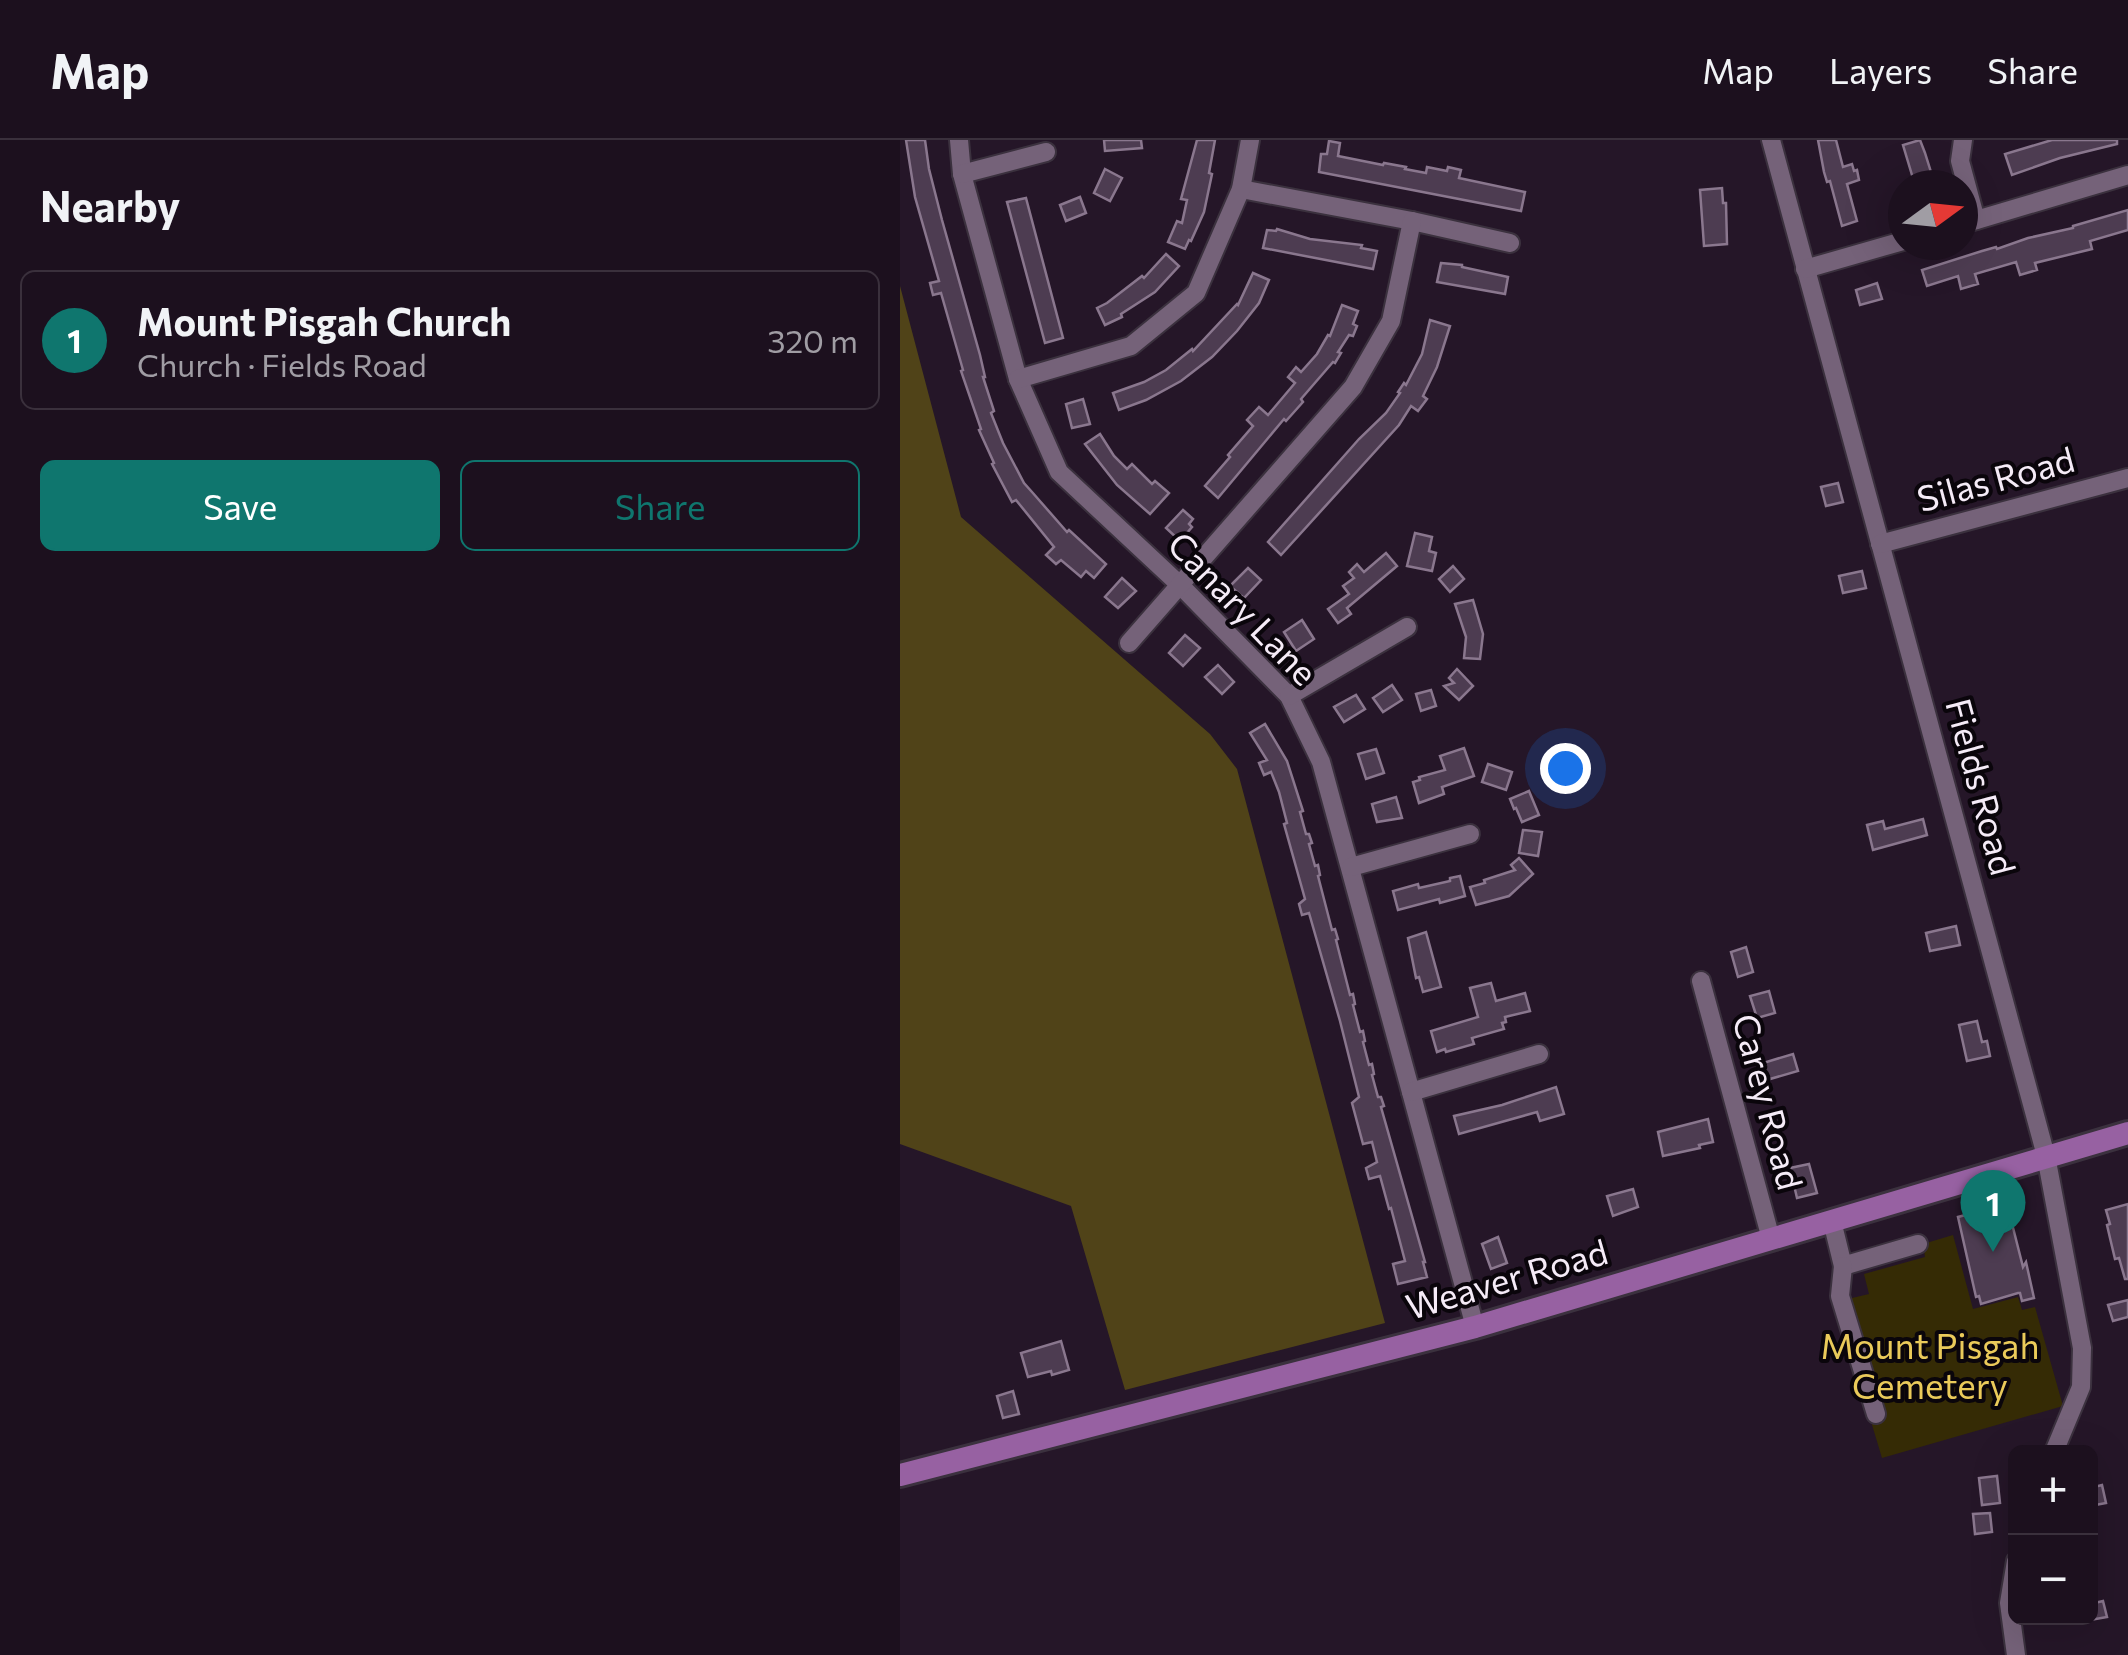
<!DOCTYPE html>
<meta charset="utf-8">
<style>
:root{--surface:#1c101e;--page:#291e2b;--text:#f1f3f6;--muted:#a09da4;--line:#3a303c;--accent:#0f766e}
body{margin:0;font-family:Commissioner,sans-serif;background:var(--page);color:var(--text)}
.controls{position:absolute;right:30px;bottom:30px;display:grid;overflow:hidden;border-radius:15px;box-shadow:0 10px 40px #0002}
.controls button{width:90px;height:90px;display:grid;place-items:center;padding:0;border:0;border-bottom:2px solid var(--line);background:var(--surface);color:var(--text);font:50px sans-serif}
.compass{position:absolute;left:988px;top:30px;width:90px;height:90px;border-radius:50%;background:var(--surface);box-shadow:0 10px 40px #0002;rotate:75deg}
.you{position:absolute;left:665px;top:628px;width:35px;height:35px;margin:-25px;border:8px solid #fff;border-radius:50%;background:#1a73e8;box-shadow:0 0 0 15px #1a73e833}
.badge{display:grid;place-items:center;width:65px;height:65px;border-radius:50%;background:var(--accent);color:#fff;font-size:32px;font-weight:700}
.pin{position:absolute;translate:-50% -82px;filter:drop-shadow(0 2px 5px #0008)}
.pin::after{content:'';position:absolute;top:52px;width:35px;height:30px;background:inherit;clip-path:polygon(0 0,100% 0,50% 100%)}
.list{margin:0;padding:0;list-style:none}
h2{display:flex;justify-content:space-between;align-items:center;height:130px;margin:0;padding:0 40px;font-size:42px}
h2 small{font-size:32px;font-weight:400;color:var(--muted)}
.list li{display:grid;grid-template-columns:65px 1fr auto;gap:30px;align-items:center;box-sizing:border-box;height:140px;margin:0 20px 20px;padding:0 20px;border:2px solid var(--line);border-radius:15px}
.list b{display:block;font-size:38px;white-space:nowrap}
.list p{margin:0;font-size:32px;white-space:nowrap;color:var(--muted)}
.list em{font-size:32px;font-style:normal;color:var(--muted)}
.actions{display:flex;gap:20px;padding:30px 40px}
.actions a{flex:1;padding:22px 0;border:2px solid var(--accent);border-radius:15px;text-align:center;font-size:35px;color:var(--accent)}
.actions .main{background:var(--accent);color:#fff}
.map{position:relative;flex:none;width:1228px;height:1515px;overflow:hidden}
header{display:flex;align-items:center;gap:60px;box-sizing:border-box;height:140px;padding:0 50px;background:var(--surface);border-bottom:2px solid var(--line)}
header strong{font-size:48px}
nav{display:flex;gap:55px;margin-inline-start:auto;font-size:35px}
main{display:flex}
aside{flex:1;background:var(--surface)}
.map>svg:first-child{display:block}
.green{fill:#352b05}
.forest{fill:#504318}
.building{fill:#4d3c51;stroke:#8a778e;stroke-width:2.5}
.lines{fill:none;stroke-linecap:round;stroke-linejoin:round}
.minor-casing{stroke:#3b313e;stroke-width:22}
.major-casing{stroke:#3b313e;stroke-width:28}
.minor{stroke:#756279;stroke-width:18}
.major{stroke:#9761a2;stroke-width:22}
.labels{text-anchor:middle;stroke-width:8;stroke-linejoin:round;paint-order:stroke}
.street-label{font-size:35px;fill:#f5ebf7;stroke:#0a050b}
.park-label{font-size:35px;fill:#eaca5a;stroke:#0a050b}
</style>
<header>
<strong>Map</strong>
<nav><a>Map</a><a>Layers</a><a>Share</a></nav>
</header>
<main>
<aside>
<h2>Nearby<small></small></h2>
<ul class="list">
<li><span class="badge">1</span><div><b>Mount Pisgah Church</b><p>Church · Fields Road</p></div><em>320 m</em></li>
</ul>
<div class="actions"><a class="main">Save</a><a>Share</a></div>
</aside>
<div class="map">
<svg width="1228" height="1515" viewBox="0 0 1228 1515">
<rect width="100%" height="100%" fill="#251628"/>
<polygon class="green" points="1053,1095 1073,1169 1118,1157 1122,1170 1135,1167 1163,1266 982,1318 935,1162 969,1154 964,1134 1025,1117 1023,1104"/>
<polygon class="forest" points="0,146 61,377 310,594 337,629 485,1183 225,1250 171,1066 0,1004"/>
<g class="building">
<polygon points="6,0 25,0 29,29 42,80 80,215 85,237 83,237 94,271 91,273 103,303 124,343 132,352 167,392 169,390 206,424 194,438 186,431 181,437 161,420 156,424 146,415 154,407 116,360 112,362 92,324 94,323 79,290 81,289 61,231 63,230 41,153 33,155 30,143 39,141 15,57"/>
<polygon points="204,0 241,0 242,8 205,11"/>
<polygon points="297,0 315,0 309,33 312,34 304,72 291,101 289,100 285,109 268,102 277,81 282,83 287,60 281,59"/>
<polygon points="918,0 936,0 943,27 952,24 954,31 957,30 959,40 947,44 957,81 942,86 930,41 927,42 924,32"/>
<polygon points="1020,0 1025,13 1035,45 1015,45 1003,5"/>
<polygon points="1152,0 1217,0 1217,4 1160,18 1112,35 1105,14"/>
<polygon points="429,1 440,3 438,16 483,25 484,23 506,27 505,29 526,33 527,27 547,31 548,27 561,30 559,38 625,52 621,71 419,32 421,14 427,14"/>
<polygon points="205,29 222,38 210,61 194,53"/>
<polygon points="822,48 823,63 826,63 827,104 804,106 800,50"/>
<polygon points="180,57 186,73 166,81 160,65"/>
<polygon points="126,58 163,198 145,203 107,62"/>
<polygon points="1228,70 1228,90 1190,101 1192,109 1135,123 1137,130 1120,135 1116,122 1075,134 1078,144 1061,149 1058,136 1027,146 1022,130 1082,111 1096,107 1097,109 1128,98 1173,88 1173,86"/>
<polygon points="377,89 410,99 462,105 461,108 477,111 473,129 363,108 367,90 376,91"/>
<polygon points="266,114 279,126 255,152 221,174 222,177 205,185 197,168 207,163 242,136 244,138"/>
<polygon points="541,123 562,125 562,127 608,137 605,154 537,142"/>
<polygon points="353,133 369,140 359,163 337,191 312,217 281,241 246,260 219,270 213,253 244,242 266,230 292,209 293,211 337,164 338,165"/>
<polygon points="977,143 982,159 960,165 956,150"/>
<polygon points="442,165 458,171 453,184 457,186 453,196 449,195 438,212 441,213 435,223 433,222 401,259 403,262 386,281 384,279 318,358 305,346 330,317 328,315 353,286 347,280 359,267 368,275 395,243 388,237 396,227 401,232 417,214 428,195 430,196"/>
<polygon points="530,180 550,186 537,227 523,256 527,259 518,271 511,266 499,285 381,415 368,402 459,299 486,273 500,253 498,252 504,243 506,245 522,214"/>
<polygon points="183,259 190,284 172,288 166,264"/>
<polygon points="200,294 214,316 227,329 232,324 252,344 255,341 269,353 250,374 217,345 185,304"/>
<polygon points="938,343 943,362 926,366 921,347"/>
<polygon points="283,370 293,379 289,384 292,387 280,401 266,388"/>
<polygon points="515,393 532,397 529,411 536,413 532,431 507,426"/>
<polygon points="486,413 497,426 447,468 451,474 438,483 428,469 449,454 443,446 454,438 449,432 457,424 464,432"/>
<polygon points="553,426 564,439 550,452 539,439"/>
<polygon points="348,428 361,440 344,458 330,446"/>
<polygon points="962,431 966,448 943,453 939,436"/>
<polygon points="222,438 236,451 218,468 205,457"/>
<polygon points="573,460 583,494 580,519 564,518 566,497 555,464"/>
<polygon points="402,480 414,499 396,511 384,492"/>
<polygon points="285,495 300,508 283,526 269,513"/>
<polygon points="318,525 334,542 322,554 305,537"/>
<polygon points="557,529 573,546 559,560 544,546 554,543 549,538"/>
<polygon points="492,545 502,560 483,572 473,558"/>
<polygon points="531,550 536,566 521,571 516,554"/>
<polygon points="456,555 465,569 444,582 434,567"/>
<polygon points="365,584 387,621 403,671 400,672 406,694 409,694 412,703 409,704 415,726 418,725 420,735 418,736 432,790 435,789 438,799 436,800 450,855 453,854 455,864 453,865 460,892 463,891 465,901 463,902 469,925 472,924 474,934 472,935 478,957 481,957 484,966 481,967 525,1122 523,1122 527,1137 498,1144 493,1124 505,1121 491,1068 489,1069 480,1036 469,1039 466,1028 477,1022 472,1002 463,1004 452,963 459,957 440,881 409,773 402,775 399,764 405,759 384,684 387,683 379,652 371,632 364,635 359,623 367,620 350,593"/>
<polygon points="564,608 574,636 542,647 544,654 519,663 513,642 520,640 519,637 545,630 540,616"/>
<polygon points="476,609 484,633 466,639 458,614"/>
<polygon points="588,624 612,632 606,650 582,642"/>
<polygon points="629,651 639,675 622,682 616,668 614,669 610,659"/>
<polygon points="496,657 502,678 477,682 472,664"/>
<polygon points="1023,679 1027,695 973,710 967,685 983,681 985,689"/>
<polygon points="623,690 642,692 638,716 619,713"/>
<polygon points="619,718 633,734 609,756 576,765 570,747 585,743 584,740 615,730 611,725"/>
<polygon points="560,736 565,756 540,763 539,759 498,770 493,751 518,744 519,748 550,741 550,738"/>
<polygon points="1056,786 1060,805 1030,811 1026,793"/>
<polygon points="526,792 541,847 523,852 519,837 516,838 508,798"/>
<polygon points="846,807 853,832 838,837 831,812"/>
<polygon points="591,843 596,861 625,853 630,871 605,877 606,882 602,883 604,889 572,898 574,904 546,912 545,909 537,912 531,891 578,877 570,848"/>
<polygon points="869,851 875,873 857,878 850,856"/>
<polygon points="1077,881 1082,902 1087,901 1090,916 1067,921 1059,885"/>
<polygon points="893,914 898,931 870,939 868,937 863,923"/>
<polygon points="656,947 664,974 640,981 637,972 559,994 554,976 602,965"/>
<polygon points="808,979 813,1002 799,1005 800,1008 763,1016 758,992"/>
<polygon points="909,1024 917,1053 897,1058 890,1028"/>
<polygon points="733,1049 738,1067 713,1076 707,1056"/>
<polygon points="1107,1064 1123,1127 1126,1122 1134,1158 1122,1161 1120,1153 1118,1153 1081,1164 1079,1156 1076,1157 1058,1077"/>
<polygon points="1228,1064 1228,1139 1225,1139 1219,1118 1215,1119 1210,1098 1207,1085 1210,1084 1206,1070"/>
<polygon points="598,1097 607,1123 591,1129 582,1104"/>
<polygon points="1228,1160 1228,1177 1213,1181 1208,1165"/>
<polygon points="161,1201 169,1230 152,1235 151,1231 128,1237 121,1213"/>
<polygon points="113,1251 119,1274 103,1278 97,1256"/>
<polygon points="1097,1336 1100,1363 1082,1365 1079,1338"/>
<polygon points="1202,1345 1206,1363 1190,1366 1190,1348"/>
<polygon points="1090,1373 1092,1392 1075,1394 1073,1374"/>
<polygon points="1203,1461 1207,1477 1190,1480 1190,1464"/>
</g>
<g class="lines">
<g class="minor-casing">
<g id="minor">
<polyline points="59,0 62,34 118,239 159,332 281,446 389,556 421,622 575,1187"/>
<polyline points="871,0 1146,1016 1182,1208 1181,1247 1154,1312"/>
<polyline points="1063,0 1060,21 1076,80"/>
<polyline points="62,34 146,12"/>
<polyline points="341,49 512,81 610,103"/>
<polyline points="1063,84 1228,35"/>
<polyline points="905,129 1003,101"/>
<polyline points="118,239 231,206 296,153 341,49 350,0"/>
<polyline points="980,404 1228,338"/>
<polyline points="229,503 453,247 491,181 512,81"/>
<polyline points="389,556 507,487"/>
<polyline points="451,727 570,694"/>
<polyline points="801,841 871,1099"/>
<polyline points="511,952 639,914"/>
<polyline points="932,1081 943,1126 1018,1104"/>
<polyline points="943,1126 940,1156 976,1274"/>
<polyline points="1116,1421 1109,1463 1116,1515"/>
</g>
</g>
<g class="major-casing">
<polyline id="major" points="0,1335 575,1187 1228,993"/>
</g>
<use href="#minor" class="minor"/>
<use href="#major" class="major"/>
</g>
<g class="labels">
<g class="street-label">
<text transform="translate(1096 340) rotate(-15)" y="12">Silas Road</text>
<text transform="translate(342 469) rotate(46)" y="12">Canary Lane</text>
<text transform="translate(1080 647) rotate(75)" y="12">Fields Road</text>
<text transform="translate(867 962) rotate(75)" y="12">Carey Road</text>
<text transform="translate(607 1140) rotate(-16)" y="12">Weaver Road</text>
</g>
<g class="park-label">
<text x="1030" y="1219">Mount Pisgah<tspan x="1030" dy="40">Cemetery</tspan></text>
</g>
</g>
</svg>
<div class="controls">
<button>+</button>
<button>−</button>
</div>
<svg class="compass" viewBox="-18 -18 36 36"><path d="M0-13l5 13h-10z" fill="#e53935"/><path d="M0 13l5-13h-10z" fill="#a09da4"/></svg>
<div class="you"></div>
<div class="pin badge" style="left:1093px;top:1112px">1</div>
</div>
</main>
